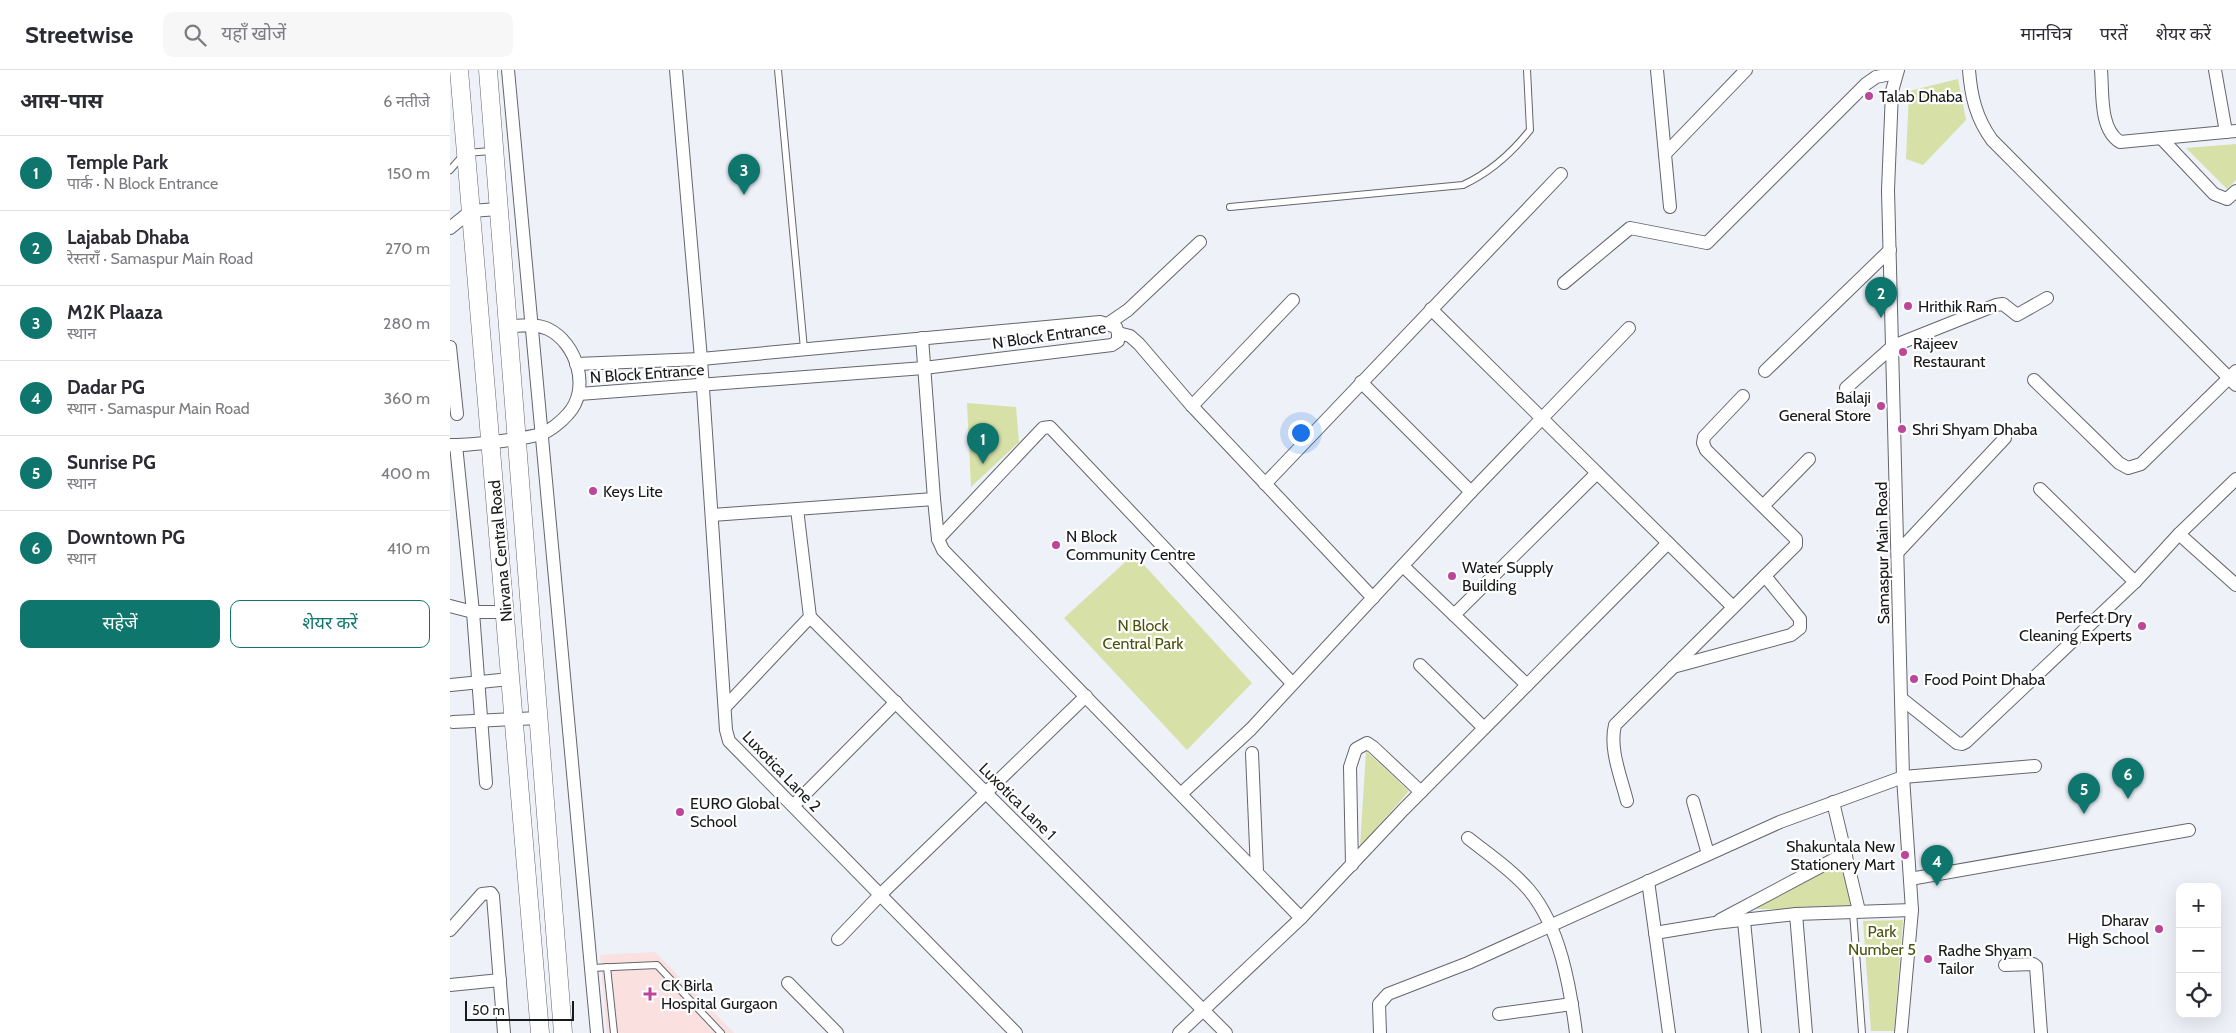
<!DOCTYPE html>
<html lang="hi">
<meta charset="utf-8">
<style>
:root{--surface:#fff;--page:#f7f7f7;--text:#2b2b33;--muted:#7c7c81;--line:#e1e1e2;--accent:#0f766e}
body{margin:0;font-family:Cabin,"Noto Sans Devanagari",sans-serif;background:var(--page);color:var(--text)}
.controls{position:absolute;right:15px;bottom:15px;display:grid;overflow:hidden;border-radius:10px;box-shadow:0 5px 20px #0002}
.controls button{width:45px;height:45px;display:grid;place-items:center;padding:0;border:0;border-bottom:1px solid var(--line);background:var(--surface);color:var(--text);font:25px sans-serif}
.scale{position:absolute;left:15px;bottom:12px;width:109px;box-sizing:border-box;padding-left:5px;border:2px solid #18191b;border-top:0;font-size:14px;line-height:18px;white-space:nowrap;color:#18191b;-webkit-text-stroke:4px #fff;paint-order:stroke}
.you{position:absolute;left:850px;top:362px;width:18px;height:18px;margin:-12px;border:4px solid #fff;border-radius:50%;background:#1a73e8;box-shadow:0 0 0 8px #1a73e833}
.badge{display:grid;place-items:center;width:32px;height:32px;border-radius:50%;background:var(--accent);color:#fff;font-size:16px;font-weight:700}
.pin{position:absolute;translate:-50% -41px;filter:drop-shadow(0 1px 2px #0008)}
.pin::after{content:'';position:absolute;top:26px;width:18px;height:15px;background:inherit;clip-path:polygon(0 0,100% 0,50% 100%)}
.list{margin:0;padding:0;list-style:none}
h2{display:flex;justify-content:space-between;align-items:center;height:65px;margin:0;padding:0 20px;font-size:21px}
h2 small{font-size:16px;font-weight:400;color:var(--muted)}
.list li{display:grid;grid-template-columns:32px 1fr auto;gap:15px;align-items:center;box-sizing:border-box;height:75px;padding:0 20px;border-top:1px solid var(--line)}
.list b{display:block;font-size:19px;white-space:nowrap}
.list p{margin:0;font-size:16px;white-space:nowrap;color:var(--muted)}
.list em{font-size:16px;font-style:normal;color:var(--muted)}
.actions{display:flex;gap:10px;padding:15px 20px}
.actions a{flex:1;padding:11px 0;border:1px solid var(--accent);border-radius:10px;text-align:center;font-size:18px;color:var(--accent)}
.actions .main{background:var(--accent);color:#fff}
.icon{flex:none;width:28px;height:28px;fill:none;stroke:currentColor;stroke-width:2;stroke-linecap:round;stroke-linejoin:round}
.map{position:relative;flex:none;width:1786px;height:963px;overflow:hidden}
header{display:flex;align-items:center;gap:30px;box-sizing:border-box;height:70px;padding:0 25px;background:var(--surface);border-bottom:1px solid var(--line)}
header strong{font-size:24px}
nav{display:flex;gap:28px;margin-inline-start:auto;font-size:18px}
.search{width:350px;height:45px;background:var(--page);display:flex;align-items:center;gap:12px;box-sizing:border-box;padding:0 18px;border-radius:10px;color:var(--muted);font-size:19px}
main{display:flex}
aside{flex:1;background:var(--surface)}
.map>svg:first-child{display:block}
.medical{fill:#fbe0e0}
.green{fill:#d7e1a7}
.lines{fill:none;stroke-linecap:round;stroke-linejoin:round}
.service-casing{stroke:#64666c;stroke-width:8}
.minor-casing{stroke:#64666c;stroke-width:14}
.secondary-casing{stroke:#64666c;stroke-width:19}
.service{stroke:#fff;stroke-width:6}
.minor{stroke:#fff;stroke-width:12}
.secondary{stroke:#fff;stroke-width:18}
.poi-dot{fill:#bd459a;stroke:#fff;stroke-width:2}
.labels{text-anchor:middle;stroke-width:4.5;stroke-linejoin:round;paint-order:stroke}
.poi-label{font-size:16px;fill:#18191b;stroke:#fff;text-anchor:start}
.street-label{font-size:16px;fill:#18191b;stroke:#fff}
.park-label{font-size:16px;fill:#4a530b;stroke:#fff}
</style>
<header>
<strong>Streetwise</strong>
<div class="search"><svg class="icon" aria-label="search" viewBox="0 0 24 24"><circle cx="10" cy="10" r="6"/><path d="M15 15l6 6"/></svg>यहाँ खोजें</div>
<nav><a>मानचित्र</a><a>परतें</a><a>शेयर करें</a></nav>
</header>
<main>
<aside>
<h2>आस-पास<small>6 नतीजे</small></h2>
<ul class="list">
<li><span class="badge">1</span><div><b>Temple Park</b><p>पार्क · N Block Entrance</p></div><em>150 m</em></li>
<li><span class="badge">2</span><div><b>Lajabab Dhaba</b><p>रेस्तराँ · Samaspur Main Road</p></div><em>270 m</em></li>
<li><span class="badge">3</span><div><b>M2K Plaaza</b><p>स्थान</p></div><em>280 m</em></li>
<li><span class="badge">4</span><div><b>Dadar PG</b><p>स्थान · Samaspur Main Road</p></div><em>360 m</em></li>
<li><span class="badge">5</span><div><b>Sunrise PG</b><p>स्थान</p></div><em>400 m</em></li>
<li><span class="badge">6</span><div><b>Downtown PG</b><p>स्थान</p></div><em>410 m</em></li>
</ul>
<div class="actions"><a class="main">सहेजें</a><a>शेयर करें</a></div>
</aside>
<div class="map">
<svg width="1786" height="963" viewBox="0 0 1786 963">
<rect width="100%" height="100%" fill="#eef1f8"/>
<polygon class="medical" points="205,882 284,963 157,963 150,885"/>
<g class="green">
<polygon points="1508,9 1516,50 1473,95 1456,89 1459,21"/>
<polygon points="1786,74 1786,110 1777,119 1736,78"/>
<polygon points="517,333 566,337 569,372 521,417"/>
<polygon points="684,484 802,613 737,680 614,548"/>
<polygon points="916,681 959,721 910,777"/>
<polygon points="1393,789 1406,839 1298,839"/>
<polygon points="1453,850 1444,961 1421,961 1413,851"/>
</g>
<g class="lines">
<g class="service-casing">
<g id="service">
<polyline points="328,0 354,279"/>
<polyline points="0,100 15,83 42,81"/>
<path d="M780,137L1013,115C1041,102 1061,84 1080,60L1077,0"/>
<polyline points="1403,842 1412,963"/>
<polyline points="157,897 164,963"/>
<polyline points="141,898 207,895 271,963"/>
</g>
</g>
<g class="minor-casing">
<g id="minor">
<polyline points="58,0 147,963"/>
<polyline points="226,0 251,289 276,660 279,671 566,963"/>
<polyline points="1207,0 1220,137"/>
<polyline points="1448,0 1442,21 1438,120 1453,707 1462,840 1451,963"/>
<path d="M1519,0C1521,26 1526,48 1542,70L1786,315"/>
<path d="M1651,0C1653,22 1649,59 1670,72L1786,61"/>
<polyline points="1765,0 1776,62"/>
<polyline points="1711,68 1764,124 1777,129 1786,121"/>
<polyline points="1215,84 1296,0"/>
<polyline points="0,158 21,141 48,139"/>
<polyline points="1114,213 1180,158 1257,173 1416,14 1426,7 1446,3"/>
<polyline points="981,239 1283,537"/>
<polyline points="659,253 678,240 750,172"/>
<polyline points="668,263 680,266 689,274 742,336 923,528"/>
<polyline points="472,268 484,429 488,469 493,480 851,848"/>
<polyline points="0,277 7,344"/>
<polyline points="126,294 251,289 650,252 666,257 668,263 668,271 662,275 474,298 129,324"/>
<polyline points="1315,301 1440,180"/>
<polyline points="1584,310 1669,393 1678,398 1691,394 1786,301"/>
<polyline points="911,312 1021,422"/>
<polyline points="1396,318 1443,276 1546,235 1553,234 1567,245 1597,228"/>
<polyline points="742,336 843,230"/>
<path d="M0,375C17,376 74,369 91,364C100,361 112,351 118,344C141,319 127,273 98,259C86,253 70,256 57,256"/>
<polyline points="6,375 23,542 36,713"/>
<polyline points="815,414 1111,104"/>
<polyline points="1590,419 1685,512"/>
<polyline points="1313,436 1359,389"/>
<polyline points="262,445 484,429"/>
<polyline points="1729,464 1786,515"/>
<polyline points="488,469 593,358 600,357 842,613"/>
<polyline points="1448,482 1555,368"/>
<polyline points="954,497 1077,615"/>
<polyline points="0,536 23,542 55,542"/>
<polyline points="1004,545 1147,403"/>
<polyline points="360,547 776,963"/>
<polyline points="970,595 1034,658"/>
<polyline points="1223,597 1341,565 1350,558 1350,549 1315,506"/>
<polyline points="1,615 60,609"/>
<polyline points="1452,629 1507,673 1512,674 1516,672 1685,512 1729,464 1786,409"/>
<polyline points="276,636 360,547 347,439"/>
<polyline points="3,652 88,648"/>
<polyline points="802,683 807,801"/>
<polyline points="732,723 801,659 1021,422 1179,258"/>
<path d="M1177,731C1171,707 1159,679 1165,655L1346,475V469L1256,380L1253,373L1254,367L1293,326"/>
<polyline points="1243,731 1258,784"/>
<polyline points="1383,732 1409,841"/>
<polyline points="343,736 446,632"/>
<path d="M1018,768C1038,784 1062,800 1079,820C1110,857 1120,916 1126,963"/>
<polyline points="902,795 900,697 906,679 917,673 923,677 971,722"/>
<polyline points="1460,809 1739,760"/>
<polyline points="1198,811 1219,963"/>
<polyline points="1346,844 1356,963"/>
<polyline points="1270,850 1396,783"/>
<polyline points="1294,851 1305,963"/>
<polyline points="0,860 32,824 41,823 43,826 54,963"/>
<polyline points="1205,863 1265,853 1346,844 1462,840"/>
<polyline points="388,869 430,825 636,626"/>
<polyline points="1555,895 1583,894 1586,896 1591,963"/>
<polyline points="338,913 387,963"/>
<polyline points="0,915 50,910"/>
<polyline points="1049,944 1122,934"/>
<polyline points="729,963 851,848 953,740 1218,473"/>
<polyline points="930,963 929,934 938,924 1018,893 1330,752 1453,707 1585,696"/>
</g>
</g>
<g class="secondary-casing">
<g id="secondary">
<polyline points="9,0 90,963"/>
<polyline points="38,0 113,963"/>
</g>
</g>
<use href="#service" class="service"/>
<use href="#minor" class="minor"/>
<use href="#secondary" class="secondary"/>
</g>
<g class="poi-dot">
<circle cx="1419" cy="26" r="5"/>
<circle cx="1458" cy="236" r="5"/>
<circle cx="1453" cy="282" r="5"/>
<circle cx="1431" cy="336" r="5"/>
<circle cx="1452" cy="359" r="5"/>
<circle cx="143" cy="421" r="5"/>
<circle cx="606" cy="475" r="5"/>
<circle cx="1002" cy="506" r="5"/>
<circle cx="1692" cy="556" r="5"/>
<circle cx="1464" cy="609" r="5"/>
<circle cx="230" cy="742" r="5"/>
<circle cx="1455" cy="785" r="5"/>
<circle cx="1709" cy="859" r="5"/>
<circle cx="1478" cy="889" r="5"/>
<path d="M197.5 916.5h5v5h5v5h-5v5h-5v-5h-5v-5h5z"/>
</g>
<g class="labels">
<g class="poi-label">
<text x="1429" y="32">Talab Dhaba</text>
<text x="1468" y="242">Hrithik Ram</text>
<text x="1463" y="279">Rajeev<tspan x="1463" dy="18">Restaurant</tspan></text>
<text x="1421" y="333" text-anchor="end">Balaji<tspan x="1421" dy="18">General Store</tspan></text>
<text x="1462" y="365">Shri Shyam Dhaba</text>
<text x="153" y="427">Keys Lite</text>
<text x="616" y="472">N Block<tspan x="616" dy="18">Community Centre</tspan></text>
<text x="1012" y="503">Water Supply<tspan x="1012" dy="18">Building</tspan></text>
<text x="1682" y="553" text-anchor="end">Perfect Dry<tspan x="1682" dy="18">Cleaning Experts</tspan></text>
<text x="1474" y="615">Food Point Dhaba</text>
<text x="240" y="739">EURO Global<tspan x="240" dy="18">School</tspan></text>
<text x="1445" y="782" text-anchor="end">Shakuntala New<tspan x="1445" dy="18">Stationery Mart</tspan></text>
<text x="1699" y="856" text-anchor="end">Dharav<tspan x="1699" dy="18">High School</tspan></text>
<text x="1488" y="886">Radhe Shyam<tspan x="1488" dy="18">Tailor</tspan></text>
<text x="211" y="921">CK Birla<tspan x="211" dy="18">Hospital Gurgaon</tspan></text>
</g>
<g class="street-label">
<text transform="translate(599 265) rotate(-8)" y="6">N Block Entrance</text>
<text transform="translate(197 303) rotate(-4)" y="6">N Block Entrance</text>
<text transform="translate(50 481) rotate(-95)" y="6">Nirvana Central Road</text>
<text transform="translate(1432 483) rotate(-91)" y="6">Samaspur Main Road</text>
<text transform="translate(332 701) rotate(46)" y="6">Luxotica Lane 2</text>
<text transform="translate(568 731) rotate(45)" y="6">Luxotica Lane 1</text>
</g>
<g class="park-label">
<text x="693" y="561">N Block<tspan x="693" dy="18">Central Park</tspan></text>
<text x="1432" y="867">Park<tspan x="1432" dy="18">Number 5</tspan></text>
</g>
</g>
</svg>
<div class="controls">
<button>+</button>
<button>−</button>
<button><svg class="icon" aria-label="locate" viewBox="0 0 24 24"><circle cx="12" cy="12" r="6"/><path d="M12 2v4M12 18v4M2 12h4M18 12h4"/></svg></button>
</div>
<div class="scale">50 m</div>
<div class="you"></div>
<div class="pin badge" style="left:533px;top:394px">1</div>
<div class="pin badge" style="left:1431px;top:248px">2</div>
<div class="pin badge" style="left:294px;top:125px">3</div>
<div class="pin badge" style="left:1487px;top:816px">4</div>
<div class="pin badge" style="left:1634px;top:744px">5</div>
<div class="pin badge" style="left:1678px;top:729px">6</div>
</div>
</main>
